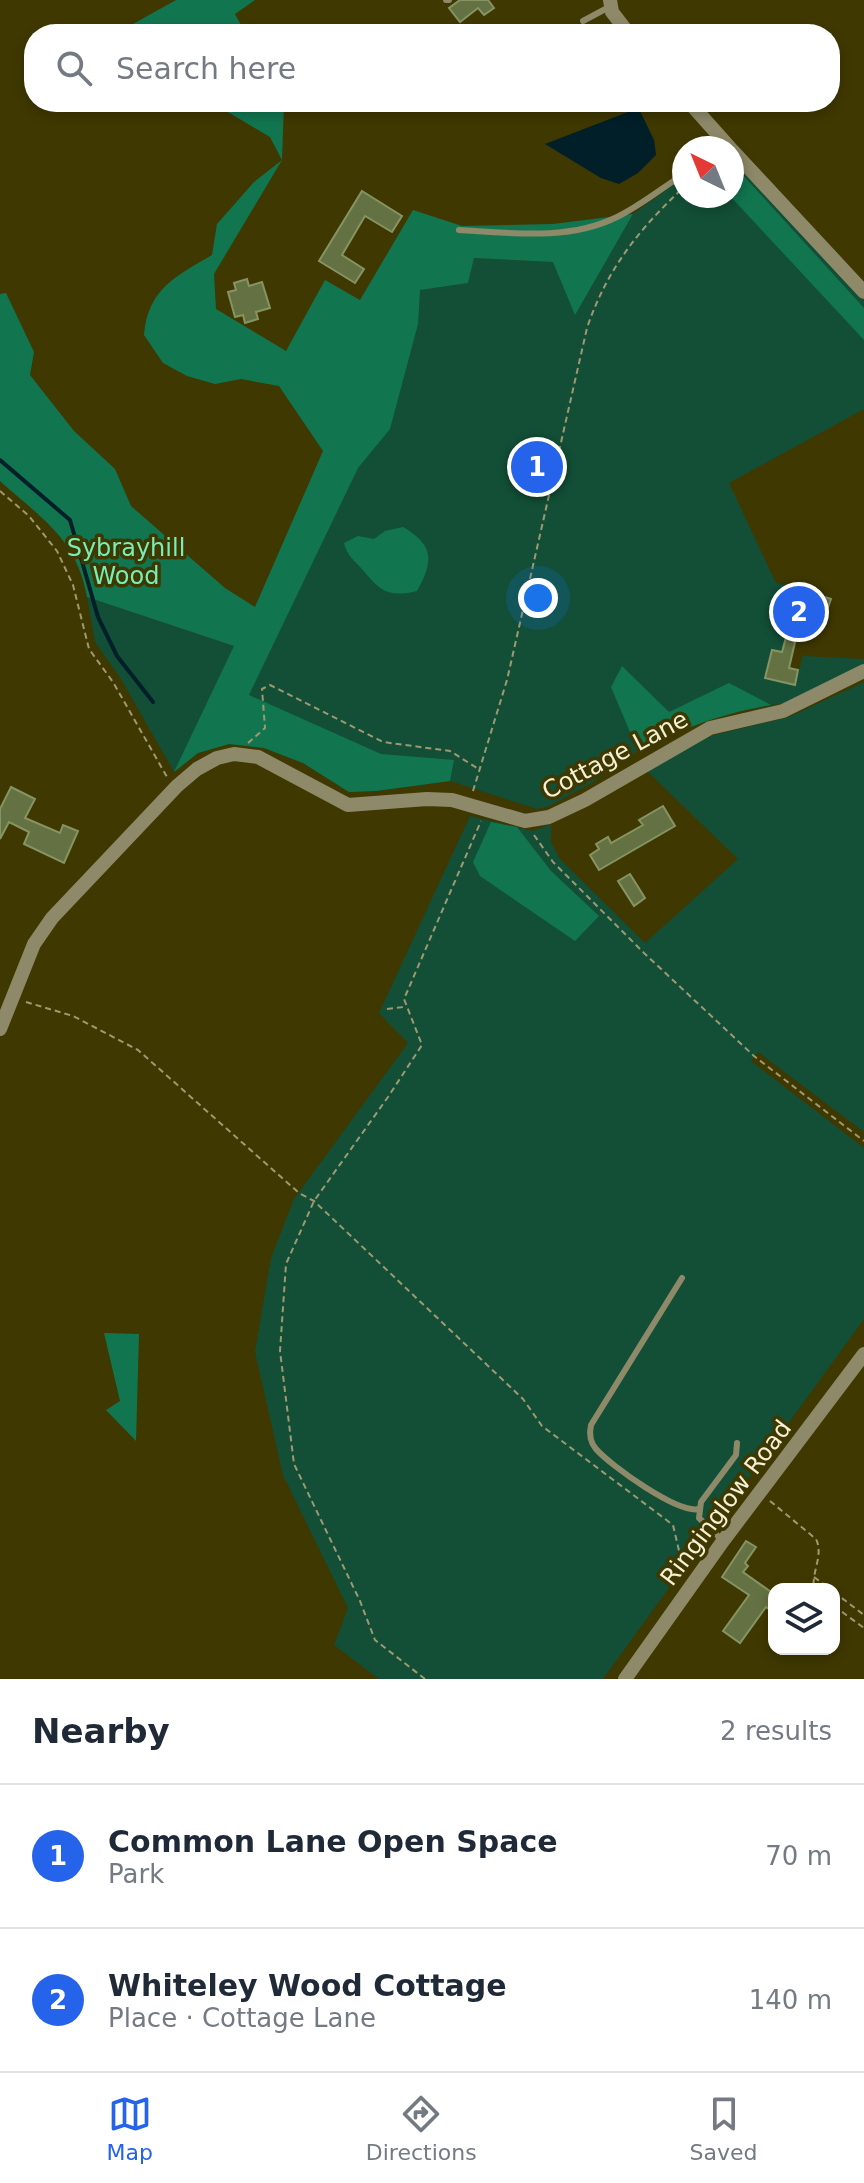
<!DOCTYPE html>
<meta charset="utf-8">
<style>
:root{--surface:#fff;--page:#f2f2f3;--text:#1f2937;--muted:#747a83;--line:#e0e1e3;--accent:#2563eb}
body{margin:0;font-family:"DejaVu Sans",sans-serif;background:var(--page);color:var(--text)}
.controls{position:absolute;right:24px;bottom:24px;display:grid;overflow:hidden;border-radius:16px;box-shadow:0 4px 12px #0003}
.controls button{width:72px;height:72px;display:grid;place-items:center;padding:0;border:0;border-bottom:2px solid var(--line);background:var(--surface);color:var(--text);font:40px sans-serif}
.compass{position:absolute;left:672px;top:136px;width:72px;height:72px;border-radius:50%;background:var(--surface);box-shadow:0 4px 12px #0003;rotate:317deg}
.you{position:absolute;left:538px;top:598px;width:28px;height:28px;margin:-20px;border:6px solid #fff;border-radius:50%;background:#1a73e8;box-shadow:0 0 0 12px #1a73e833}
.badge{display:grid;place-items:center;width:52px;height:52px;border-radius:50%;background:var(--accent);color:#fff;font-size:26px;font-weight:700}
.pin{position:absolute;translate:-50% -50%;border:4px solid #fff;box-shadow:0 2px 8px #0006}
.list{margin:0;padding:0;list-style:none}
h2{display:flex;justify-content:space-between;align-items:center;height:104px;margin:0;padding:0 32px;font-size:34px}
h2 small{font-size:26px;font-weight:400;color:var(--muted)}
.list li{display:grid;grid-template-columns:52px 1fr auto;gap:24px;align-items:center;box-sizing:border-box;height:144px;padding:0 32px;border-top:2px solid var(--line)}
.list b{display:block;font-size:30px;white-space:nowrap}
.list p{margin:0;font-size:26px;white-space:nowrap;color:var(--muted)}
.list em{font-size:26px;font-style:normal;color:var(--muted)}
.icon{flex:none;width:44px;height:44px;fill:none;stroke:currentColor;stroke-width:2;stroke-linecap:round;stroke-linejoin:round}
.map{position:relative;flex:none;width:864px;height:1679px;overflow:hidden}
.search{position:absolute;background:var(--surface);box-shadow:0 4px 12px #0003;left:24px;right:24px;top:24px;height:88px;display:flex;align-items:center;gap:20px;box-sizing:border-box;padding:0 28px;border-radius:32px;color:var(--muted);font-size:30px}
.sheet{height:392px;background:var(--surface)}
nav{display:flex;justify-content:space-around;align-items:center;box-sizing:border-box;height:112px;border-top:2px solid var(--line);background:var(--surface);font-size:22px;color:var(--muted)}
nav a{display:grid;justify-items:center;gap:4px}
nav .on{color:var(--accent)}
.map>svg:first-child{display:block}
.green{fill:#124f36}
.forest{fill:#117650}
.water{fill:#001f29}
.lines{fill:none;stroke-linecap:round;stroke-linejoin:round}
.stream{stroke:#001f29;stroke-width:4}
.building{fill:#647142;stroke:#869463;stroke-width:2}
.path{stroke:#9e9971;stroke-width:2;stroke-dasharray:6 4;stroke-linecap:butt}
.service{stroke:#8e8a69;stroke-width:6}
.tertiary{stroke:#8e8a69;stroke-width:14}
.labels{text-anchor:middle;stroke-width:7;stroke-linejoin:round;paint-order:stroke}
.park-label{font-size:24px;fill:#76eeb7;stroke:#3f3800}
.street-label{font-size:24px;fill:#f4f1d6;stroke:#3f3800}
</style>
<div class="map">
<svg width="864" height="1679" viewBox="0 0 864 1679">
<rect width="100%" height="100%" fill="#3f3800"/>
<g class="green">
<polygon points="732,156 864,300 864,409 729,483 776,583 812,589 807,613 794,605 782,652 772,651 765,678 795,685 803,656 864,659 864,664 789,702 735,712 685,727 638,751 590,784 549,806 537,809 450,781 376,791 349,792 303,763 264,748 229,744 198,753 174,772 121,679 95,642 87,597 234,646 420,290 468,283 474,258 554,262 575,314 633,214 684,177 684,196 732,196"/>
<polygon points="864,682 864,1132 758,1052 751,1061 864,1148 864,1319 603,1679 379,1679 334,1645 348,1608 283,1475 255,1352 271,1258 294,1199 408,1043 379,1013 470,816 533,831 551,824 551,842 560,859 645,943 738,859 647,771 710,736 789,717"/>
</g>
<g class="forest">
<polygon points="176,0 255,0 235,14 246,34 115,34"/>
<path d="M211,102L284,104L282,160L214,274L216,309L286,351L325,280L360,300L413,210L462,226L553,224L633,214L575,315L553,262L474,258L468,283L420,290L418,324L390,429L358,468L249,695L381,754L454,760L450,781L376,791L349,792L303,763L264,748L229,744L198,753L174,772L234,646L87,597C77,539 41,518 0,481V294L6,293L34,352L30,375L74,431L115,469L131,506L225,588L255,607L323,451L279,386L241,379L215,384L187,376L163,363L144,335C148,289 175,277 212,255L217,224L254,182L282,160L270,137Z"/>
<polygon points="732,163 864,308 864,340 730,196"/>
<path d="M403,527C434,545 434,561 417,591C388,598 380,591 362,569C354,560 347,556 344,543L358,536L374,539L385,531Z"/>
<path d="M622,666L669,712L729,683L771,705C720,714 684,728 638,751L611,687Z"/>
<polygon points="491,822 517,827 551,871 599,916 575,941 480,876 473,862"/>
<polygon points="104,1333 139,1334 136,1441 106,1410 120,1401"/>
</g>
<polygon class="water" points="640,111 654,140 656,155 638,173 619,184 601,178 545,144 628,112"/>
<g class="lines">
<polyline class="stream" points="0,460 70,520 98,617 117,656 153,702"/>
</g>
<g class="building">
<polygon points="460,0 488,0 494,8 484,15 478,8 460,22 449,8"/>
<polygon points="362,191 402,216 392,232 365,216 342,255 364,269 355,283 319,261"/>
<polygon points="247,279 249,286 262,282 270,308 256,312 258,319 245,323 243,315 235,317 228,292 236,290 234,283"/>
<polygon points="811,593 831,599 820,630 799,625 789,668 798,670 795,685 765,678 772,650 782,652 795,604 807,607"/>
<polygon points="11,787 35,799 25,818 60,833 63,825 78,831 64,863 24,844 29,832 9,822 0,839 0,809"/>
<polygon points="663,806 675,826 599,870 590,855 599,849 596,844 608,837 611,843 643,825 639,820"/>
<polygon points="630,874 645,898 634,906 618,881"/>
<polygon points="746,1541 756,1547 745,1563 748,1566 743,1572 774,1594 774,1613 766,1607 740,1643 723,1631 749,1595 722,1577"/>
</g>
<g class="lines">
<g class="path">
<polyline points="0,491 29,516 57,551 73,585 89,649 113,682 167,777"/>
<polyline points="248,743 265,728 262,689 270,685 383,742 450,751 477,768"/>
<path d="M473,791L507,680L587,328C607,269 639,229 684,187"/>
<polyline points="534,835 553,862 644,953 754,1056 864,1141"/>
<polyline points="26,1002 73,1016 138,1050 299,1193 314,1201 523,1399 542,1426 673,1525 684,1572"/>
<polyline points="387,1009 404,1007"/>
<path d="M770,1501L816,1539C824,1555 811,1573 814,1589"/>
<polyline points="814,1577 830,1589"/>
<polyline points="834,1592 864,1615"/>
<polyline points="834,1606 864,1628"/>
<polyline points="425,1679 375,1640 360,1601 294,1464 280,1351 286,1264 314,1201 388,1097 422,1045 404,999 481,821"/>
</g>
<g class="service">
<polyline points="446,0 449,0"/>
<polyline points="583,21 611,6"/>
<path d="M459,230C510,233 569,241 617,217C640,206 662,188 684,174"/>
<path d="M682,1278L591,1425C589,1434 590,1442 596,1449C611,1466 678,1514 699,1509"/>
<polyline points="723,1541 699,1518 701,1502 736,1455 737,1443"/>
</g>
<g class="tertiary">
<polyline points="610,0 612,12 629,34"/>
<polyline points="689,102 730,148"/>
<polyline points="732,150 864,292"/>
<polyline points="0,1029 34,944 52,918 177,786 197,769 217,758 234,754 258,757 348,805 427,799 452,800 525,821 549,817 585,800 710,728 783,711 864,671"/>
<polyline points="625,1679 723,1541 864,1354"/>
</g>
</g>
<g class="labels">
<g class="park-label">
<text x="126" y="556">Sybrayhill<tspan x="126" dy="28">Wood</tspan></text>
</g>
<g class="street-label">
<text transform="translate(615 755) rotate(-28)" y="8">Cottage Lane</text>
<text transform="translate(726 1503) rotate(-53)" y="8">Ringinglow Road</text>
</g>
</g>
</svg>
<div class="controls">
<button><svg class="icon" aria-label="layers" viewBox="0 0 24 24"><path d="M12 4l9 5-9 5-9-5zM3 14l9 5 9-5"/></svg></button>
</div>
<svg class="compass" viewBox="-18 -18 36 36"><path d="M0-13l5 13h-10z" fill="#e53935"/><path d="M0 13l5-13h-10z" fill="#747a83"/></svg>
<div class="you"></div>
<div class="pin badge" style="left:537px;top:467px">1</div>
<div class="pin badge" style="left:799px;top:612px">2</div>
<div class="search"><svg class="icon" aria-label="search" viewBox="0 0 24 24"><circle cx="10" cy="10" r="6"/><path d="M15 15l6 6"/></svg>Search here</div>
</div>
<section class="sheet">
<h2>Nearby<small>2 results</small></h2>
<ul class="list">
<li><span class="badge">1</span><div><b>Common Lane Open Space</b><p>Park</p></div><em>70 m</em></li>
<li><span class="badge">2</span><div><b>Whiteley Wood Cottage</b><p>Place · Cottage Lane</p></div><em>140 m</em></li>
</ul>
</section>
<nav>
<a class="on"><svg class="icon" aria-label="map" viewBox="0 0 24 24"><path d="M3 6l6-2 6 2 6-2v14l-6 2-6-2-6 2zM9 4v14M15 6v14"/></svg>Map</a>
<a><svg class="icon" aria-label="directions" viewBox="0 0 24 24"><path d="M12 3l9 9-9 9-9-9zM9 14v-3h6M13 9l2 2-2 2"/></svg>Directions</a>
<a><svg class="icon" aria-label="saved" viewBox="0 0 24 24"><path d="M7 4h10v16l-5-4-5 4z"/></svg>Saved</a>
</nav>
